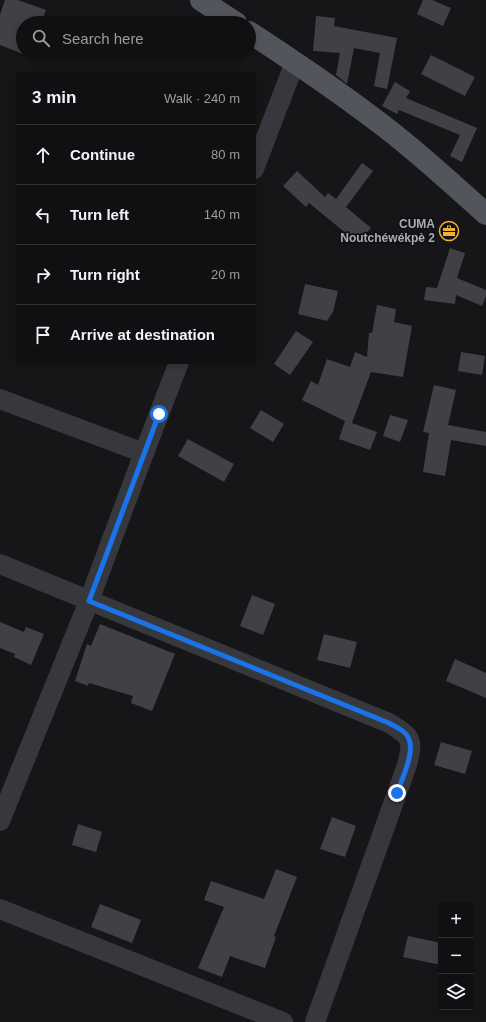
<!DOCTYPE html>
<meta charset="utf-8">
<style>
:root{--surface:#101012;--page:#1e1e20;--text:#f1f3f6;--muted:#9c9d9f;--line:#303032}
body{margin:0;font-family:Helvetica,sans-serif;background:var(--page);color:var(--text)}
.controls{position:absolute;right:12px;bottom:12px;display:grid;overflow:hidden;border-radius:4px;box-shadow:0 2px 6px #0003}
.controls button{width:36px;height:36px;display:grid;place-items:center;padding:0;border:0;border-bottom:1px solid var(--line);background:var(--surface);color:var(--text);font:20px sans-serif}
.stop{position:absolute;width:12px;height:12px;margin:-9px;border:3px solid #1a73e8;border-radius:50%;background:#fff}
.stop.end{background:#1a73e8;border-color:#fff;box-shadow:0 1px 4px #0008}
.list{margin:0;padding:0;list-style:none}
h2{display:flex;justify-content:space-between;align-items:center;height:52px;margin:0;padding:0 16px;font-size:17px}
h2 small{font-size:13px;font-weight:400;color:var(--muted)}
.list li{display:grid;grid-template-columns:26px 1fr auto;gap:12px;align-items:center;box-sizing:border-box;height:60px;padding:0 16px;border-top:1px solid var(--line)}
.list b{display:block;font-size:15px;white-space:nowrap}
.list em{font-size:13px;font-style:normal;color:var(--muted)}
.icon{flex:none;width:22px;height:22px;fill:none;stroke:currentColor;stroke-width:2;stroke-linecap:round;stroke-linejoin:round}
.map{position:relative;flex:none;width:486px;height:1022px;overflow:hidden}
.search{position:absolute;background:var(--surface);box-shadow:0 2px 6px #0003;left:16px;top:16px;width:240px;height:44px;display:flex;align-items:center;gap:10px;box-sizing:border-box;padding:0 14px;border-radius:22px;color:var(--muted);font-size:15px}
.panel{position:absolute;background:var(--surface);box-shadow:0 2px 6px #0003;left:16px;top:72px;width:240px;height:292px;border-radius:4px}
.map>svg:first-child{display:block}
.building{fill:#404145}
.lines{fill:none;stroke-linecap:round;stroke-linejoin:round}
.minor{stroke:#37383d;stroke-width:20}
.major{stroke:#53555c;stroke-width:22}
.route{stroke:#1a73e8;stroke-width:5}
.labels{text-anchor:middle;stroke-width:3.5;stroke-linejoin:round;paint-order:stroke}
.poi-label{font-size:12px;font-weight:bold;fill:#a8adb8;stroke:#111113;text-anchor:end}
</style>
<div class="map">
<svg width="486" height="1022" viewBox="0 0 486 1022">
<rect width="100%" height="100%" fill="#161618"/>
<g class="building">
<polygon points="5,0 18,0 46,10 41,23 23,23 23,54 0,45 0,15"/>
<polygon points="423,0 432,0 451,8 443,26 417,14"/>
<polygon points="316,16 335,18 334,26 397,38 387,89 374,86 380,53 354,48 347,84 336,75 340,53 313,51"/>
<polygon points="431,55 475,77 465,96 421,74"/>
<polygon points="395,82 410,91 406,98 477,128 462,162 450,156 460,135 399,110 397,114 382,106"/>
<polygon points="362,163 373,171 346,207 371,228 358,243 309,203 306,207 283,186 297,171 325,197 328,193 336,199"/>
<polygon points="450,248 465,253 457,278 486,290 486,296 482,306 456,295 455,304 424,300 426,287 437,288"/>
<polygon points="305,284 338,291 333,312 327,321 298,314"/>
<polygon points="377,305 396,309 394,322 412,326 403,377 371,372 352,423 377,432 370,450 339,439 345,421 302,400 311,381 318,385 327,359 350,367 355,352 367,357 369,333 372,333"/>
<polygon points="296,331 313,342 290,375 274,364"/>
<polygon points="461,352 485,356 482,375 458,371"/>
<polygon points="434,385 456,390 448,425 486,432 486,446 451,440 445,476 423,472 429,433 423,432"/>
<polygon points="261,410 284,424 273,442 250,428"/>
<polygon points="390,415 408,420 400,442 383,436"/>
<polygon points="188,439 234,464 224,482 178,456"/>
<polygon points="252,595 275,604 263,635 240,626"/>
<polygon points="0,622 24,632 26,627 44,634 31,665 14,657 15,654 0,648"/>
<polygon points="100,624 175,654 152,711 131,703 133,696 89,683 88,686 75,681 87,644 91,646"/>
<polygon points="324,634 357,642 350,668 317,660"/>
<polygon points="455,659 486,673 486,698 446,681"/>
<polygon points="441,742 472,751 465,774 434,765"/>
<polygon points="332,817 356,826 345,857 320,849"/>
<polygon points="78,824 102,832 96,852 72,845"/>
<polygon points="276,869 297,877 274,936 276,937 265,968 230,956 222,977 198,968 224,907 204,900 211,881 264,899"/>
<polygon points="100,904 141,920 132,943 91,927"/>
<polygon points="408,936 441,943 441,965 403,957"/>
</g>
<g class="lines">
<g class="minor">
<polyline points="254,169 295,62"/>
<polyline points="0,399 144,453"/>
<path d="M0,564L389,723C411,737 414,738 407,765L315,1022"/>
<polyline points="0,821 89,601 144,453 179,362"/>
<polyline points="0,909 283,1022"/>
</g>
<g class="major">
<polyline points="201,0 236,23"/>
<path d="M249,32C292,60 335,89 377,121C415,149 450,182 486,214"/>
</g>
</g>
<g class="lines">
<path class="route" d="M159,414L89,601L389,723C394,726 401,729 405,733C419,746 402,778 397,793"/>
</g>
<defs>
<g id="office-ring" transform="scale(1)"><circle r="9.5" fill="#111113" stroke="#f2b134" stroke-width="1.5"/><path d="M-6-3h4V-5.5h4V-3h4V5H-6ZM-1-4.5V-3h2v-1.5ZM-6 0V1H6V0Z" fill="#f2b134"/></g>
</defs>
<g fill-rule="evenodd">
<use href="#office-ring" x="449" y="231"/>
</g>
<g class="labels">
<g class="poi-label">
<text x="435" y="228">CUMA<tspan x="435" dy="14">Noutchéwékpè 2</tspan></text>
</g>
</g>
</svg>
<div class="controls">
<button>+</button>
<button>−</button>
<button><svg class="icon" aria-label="layers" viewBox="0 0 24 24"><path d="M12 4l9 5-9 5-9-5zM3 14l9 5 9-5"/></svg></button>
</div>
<div class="stop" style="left:159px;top:414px"></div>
<div class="stop end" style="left:397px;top:793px"></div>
<div class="search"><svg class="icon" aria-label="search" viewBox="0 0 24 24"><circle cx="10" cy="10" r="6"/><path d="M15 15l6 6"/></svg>Search here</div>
<section class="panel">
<h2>3 min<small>Walk · 240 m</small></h2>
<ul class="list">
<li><svg class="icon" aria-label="ahead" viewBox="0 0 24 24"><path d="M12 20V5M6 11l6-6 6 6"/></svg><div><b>Continue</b></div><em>80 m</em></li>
<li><svg class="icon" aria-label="left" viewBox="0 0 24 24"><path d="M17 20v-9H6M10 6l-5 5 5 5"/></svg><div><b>Turn left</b></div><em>140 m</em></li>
<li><svg class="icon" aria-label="right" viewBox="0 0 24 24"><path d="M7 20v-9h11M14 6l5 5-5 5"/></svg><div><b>Turn right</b></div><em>20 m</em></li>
<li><svg class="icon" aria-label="arrive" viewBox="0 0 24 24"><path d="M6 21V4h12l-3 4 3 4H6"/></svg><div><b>Arrive at destination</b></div></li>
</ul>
</section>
</div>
